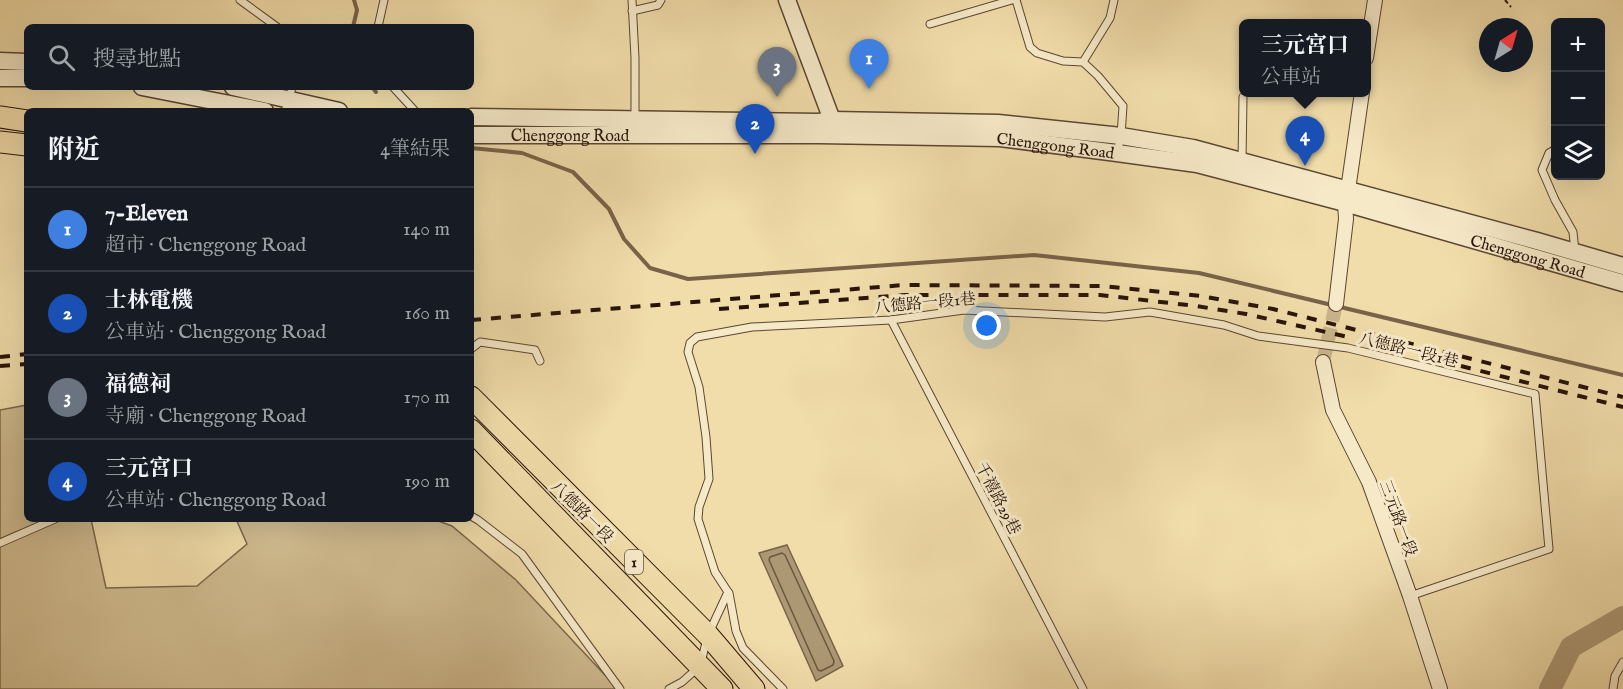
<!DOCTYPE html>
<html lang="zh-TW">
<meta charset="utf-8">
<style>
:root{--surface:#171b24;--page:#242831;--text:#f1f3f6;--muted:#9ea1a6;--line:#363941;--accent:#db2777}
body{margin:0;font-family:"IM FELL English","Noto Serif TC",serif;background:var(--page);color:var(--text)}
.controls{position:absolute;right:18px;top:18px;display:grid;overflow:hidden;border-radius:9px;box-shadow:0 6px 24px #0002}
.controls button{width:54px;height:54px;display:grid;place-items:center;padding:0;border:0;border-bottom:2px solid var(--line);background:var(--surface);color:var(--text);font:30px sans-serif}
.compass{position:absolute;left:1479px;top:18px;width:54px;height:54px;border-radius:50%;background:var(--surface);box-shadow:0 6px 24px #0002;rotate:37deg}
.you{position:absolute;left:987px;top:326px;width:21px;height:21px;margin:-15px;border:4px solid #fff;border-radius:50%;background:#1a73e8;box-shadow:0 0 0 9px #1a73e833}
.badge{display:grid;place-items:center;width:39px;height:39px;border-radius:50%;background:var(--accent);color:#fff;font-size:20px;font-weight:700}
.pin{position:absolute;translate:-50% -50px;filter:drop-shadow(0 2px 3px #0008)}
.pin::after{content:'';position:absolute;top:32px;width:21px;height:18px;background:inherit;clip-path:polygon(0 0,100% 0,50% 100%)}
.popup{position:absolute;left:1239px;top:19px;width:132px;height:78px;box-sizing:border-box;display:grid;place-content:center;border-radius:9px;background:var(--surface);filter:drop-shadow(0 2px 4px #0005);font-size:20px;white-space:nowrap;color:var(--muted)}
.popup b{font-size:22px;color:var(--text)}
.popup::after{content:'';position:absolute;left:50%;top:100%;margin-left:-12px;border:12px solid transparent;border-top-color:var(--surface)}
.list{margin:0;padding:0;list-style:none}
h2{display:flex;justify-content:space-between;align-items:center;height:78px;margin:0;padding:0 24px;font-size:26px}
h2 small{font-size:20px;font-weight:400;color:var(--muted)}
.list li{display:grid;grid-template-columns:39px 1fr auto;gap:18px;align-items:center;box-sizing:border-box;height:84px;padding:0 24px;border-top:2px solid var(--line)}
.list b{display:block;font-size:22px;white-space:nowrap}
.list p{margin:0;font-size:20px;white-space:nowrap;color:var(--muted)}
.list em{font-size:20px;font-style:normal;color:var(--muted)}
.icon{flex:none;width:33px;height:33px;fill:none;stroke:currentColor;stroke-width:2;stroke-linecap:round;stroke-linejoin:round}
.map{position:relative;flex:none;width:1623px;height:689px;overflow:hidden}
.search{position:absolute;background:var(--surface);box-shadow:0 6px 24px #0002;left:24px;top:24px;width:450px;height:66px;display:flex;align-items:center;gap:15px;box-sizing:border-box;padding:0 21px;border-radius:9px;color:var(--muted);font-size:22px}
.panel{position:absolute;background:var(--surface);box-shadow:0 6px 24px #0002;left:24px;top:108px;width:450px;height:414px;border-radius:9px}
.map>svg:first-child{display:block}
.green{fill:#cfbb8f;stroke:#7c674c;stroke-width:1.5}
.water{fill:#ad9874;stroke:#78634a;stroke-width:1.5}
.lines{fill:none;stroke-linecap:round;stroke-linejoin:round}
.shore{stroke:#6a563f;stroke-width:1.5}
.stream{stroke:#78634a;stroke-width:4}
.river{stroke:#ad9874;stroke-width:22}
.minor-tunnel{stroke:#c9b58a;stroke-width:14;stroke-dasharray:14 7;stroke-linecap:butt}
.service-casing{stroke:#5a4632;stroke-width:9}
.minor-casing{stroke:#5a4632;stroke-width:16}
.tertiary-casing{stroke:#5a4632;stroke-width:19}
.primary-casing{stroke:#28130a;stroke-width:23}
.path{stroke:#28130a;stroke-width:2;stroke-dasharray:4.5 3;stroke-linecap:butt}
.service{stroke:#f6e9c8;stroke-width:7}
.minor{stroke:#f6e9c8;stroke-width:14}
.tertiary{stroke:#f6e9c8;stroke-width:16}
.primary{stroke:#f1ddaa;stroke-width:21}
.rail{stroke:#28130a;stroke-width:4;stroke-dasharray:10 10;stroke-linecap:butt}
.labels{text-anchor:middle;stroke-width:6;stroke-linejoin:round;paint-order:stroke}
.shield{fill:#f6e9c8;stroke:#665343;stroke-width:1.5}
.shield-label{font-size:15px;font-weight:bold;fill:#28130a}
.street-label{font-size:16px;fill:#28130a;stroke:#f6e9c8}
</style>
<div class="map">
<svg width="1623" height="689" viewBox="0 0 1623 689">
<rect width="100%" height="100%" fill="#f1ddaa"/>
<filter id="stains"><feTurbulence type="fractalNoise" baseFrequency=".00333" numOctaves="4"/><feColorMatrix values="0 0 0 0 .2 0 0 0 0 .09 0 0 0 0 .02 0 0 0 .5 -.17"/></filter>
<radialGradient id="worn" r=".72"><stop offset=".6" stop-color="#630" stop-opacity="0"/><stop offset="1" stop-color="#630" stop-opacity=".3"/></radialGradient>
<polygon class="green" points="27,405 27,519 91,519 106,588 197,586 247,544 236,519 433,519 452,526 516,580 618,689 0,689 0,410"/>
<polygon class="water" points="787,545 843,666 816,681 759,553"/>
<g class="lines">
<polygon class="shore" points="782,553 785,555 834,661 833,665 821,671 818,670 769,560 770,557"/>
<g class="stream">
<polyline points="353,27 357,10 354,0"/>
<polyline points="372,87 376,92"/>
<polyline points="471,148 522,153 573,172 609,209 624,239 650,268 688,279 1034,255 1199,273 1623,375"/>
</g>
<polyline class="river" points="1550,689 1571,647 1623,617"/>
<polyline class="minor-tunnel" points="1323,362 1336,304"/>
<g class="service-casing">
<g id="service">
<polyline points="240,0 277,27"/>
<polyline points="632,0 635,58 635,118"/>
<polyline points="1016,0 1030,47 1037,53 1063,61 1083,62 1098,76 1123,106 1121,136 1117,153"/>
<polyline points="632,11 658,5 661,0"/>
<polyline points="930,24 1012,0"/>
<polyline points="378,27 384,0"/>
<polyline points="1083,62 1110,18 1114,0"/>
<polyline points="393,87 415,111"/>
<polyline points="285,111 289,100 292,87"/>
<polyline points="1556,149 1549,153 1542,170 1555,200 1573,232 1575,252"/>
<polyline points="1242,161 1243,97"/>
<polyline points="891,320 1083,689"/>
<polyline points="471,349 480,342 535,350 540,361"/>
<polyline points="471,516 478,520 522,554 620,689"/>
<polyline points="0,543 55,519"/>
<polyline points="729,593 736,631 743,648 783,689"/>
<polyline points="669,689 682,682 700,666 708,635 728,592 715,572 698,519 699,507 709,479 706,437 699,387 688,352 690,343 697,337 752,327 891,320 964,310 1105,317 1150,312 1224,325 1258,336 1348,348 1535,394 1549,549 1410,596"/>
<polyline points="1613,689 1615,676 1623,662"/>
</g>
</g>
<g class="minor-casing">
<g id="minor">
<polyline points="1366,58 1375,0"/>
<polyline points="1336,304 1346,219 1345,203 1348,190 1362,92"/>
<polyline points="1323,362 1333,410 1369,482 1410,596 1440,689"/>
</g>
</g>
<g class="tertiary-casing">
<g id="tertiary">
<polyline points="787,0 832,120 833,129"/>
<polyline points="0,61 27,62"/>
<polyline points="0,78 27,78"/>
<polyline points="142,87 265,111"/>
<polyline points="233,87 339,111"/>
<polyline points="471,117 819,122 832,120 998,123 1121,136 1193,148 1537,241 1623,266"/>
<path id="s1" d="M471,135H819L1000,138L1117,153L1197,164L1345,203L1623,283"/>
</g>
</g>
<g class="primary-casing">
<g id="primary">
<polyline points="0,117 27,121"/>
<polyline points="0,142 27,145"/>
<polyline points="471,397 708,635 754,689"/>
<polyline points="471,430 722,689"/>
</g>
</g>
<polyline class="path" points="1505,0 1511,7"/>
<use href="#service" class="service"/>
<use href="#minor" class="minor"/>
<use href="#tertiary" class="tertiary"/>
<use href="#primary" class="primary"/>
<g class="rail">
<polyline points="719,309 905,295 1100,295 1196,306 1246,314 1348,337"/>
<polyline points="471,320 904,285 1102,286 1201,296 1273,309 1623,397"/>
<polyline points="0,357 27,354"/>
<polyline points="0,366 27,364"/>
<polyline points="1461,366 1623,407"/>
</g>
</g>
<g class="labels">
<rect class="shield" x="625" y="550" width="18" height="24" rx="4.5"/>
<g class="shield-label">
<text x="634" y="567">1</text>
</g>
<g class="street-label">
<text dy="6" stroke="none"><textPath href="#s1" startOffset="99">Chenggong Road</textPath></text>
<text dy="6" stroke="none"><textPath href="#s1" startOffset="585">Chenggong Road</textPath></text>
<text dy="6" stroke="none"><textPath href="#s1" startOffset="1071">Chenggong Road</textPath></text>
<text transform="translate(925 302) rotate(-5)" y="6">八德路一段1巷</text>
<text transform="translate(1409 349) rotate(14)" y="6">八德路一段1巷</text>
<text transform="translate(999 498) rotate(63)" y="6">千禧路29巷</text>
<text transform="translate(583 511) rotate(45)" y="6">八德路一段</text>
<text transform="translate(1399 518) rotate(70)" y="6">三元路一段</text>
</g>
</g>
<rect width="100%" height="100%" filter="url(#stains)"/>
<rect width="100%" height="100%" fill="url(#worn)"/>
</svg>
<div class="controls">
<button>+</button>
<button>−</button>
<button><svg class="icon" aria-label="layers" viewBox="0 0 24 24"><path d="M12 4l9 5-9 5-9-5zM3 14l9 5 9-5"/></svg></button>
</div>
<svg class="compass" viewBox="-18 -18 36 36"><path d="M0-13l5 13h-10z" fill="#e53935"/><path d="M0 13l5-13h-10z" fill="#9ea1a6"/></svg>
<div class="you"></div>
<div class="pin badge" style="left:869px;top:89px;background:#3f7fe0">1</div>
<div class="pin badge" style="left:755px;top:154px;background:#1a4fb4">2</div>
<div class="pin badge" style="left:777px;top:97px;background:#6b7280">3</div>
<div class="pin badge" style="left:1305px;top:166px;background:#1a4fb4">4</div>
<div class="popup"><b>三元宮口</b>公車站</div>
<div class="search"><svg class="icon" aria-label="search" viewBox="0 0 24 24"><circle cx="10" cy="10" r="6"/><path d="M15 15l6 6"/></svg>搜尋地點</div>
<section class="panel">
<h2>附近<small>4筆結果</small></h2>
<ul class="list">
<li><span class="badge" style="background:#3f7fe0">1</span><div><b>7-Eleven</b><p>超市 · Chenggong Road</p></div><em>140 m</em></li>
<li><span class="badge" style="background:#1a4fb4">2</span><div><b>士林電機</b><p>公車站 · Chenggong Road</p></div><em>160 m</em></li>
<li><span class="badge" style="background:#6b7280">3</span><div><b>福德祠</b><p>寺廟 · Chenggong Road</p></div><em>170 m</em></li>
<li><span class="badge" style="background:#1a4fb4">4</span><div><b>三元宮口</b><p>公車站 · Chenggong Road</p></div><em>190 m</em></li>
</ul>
</section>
</div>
